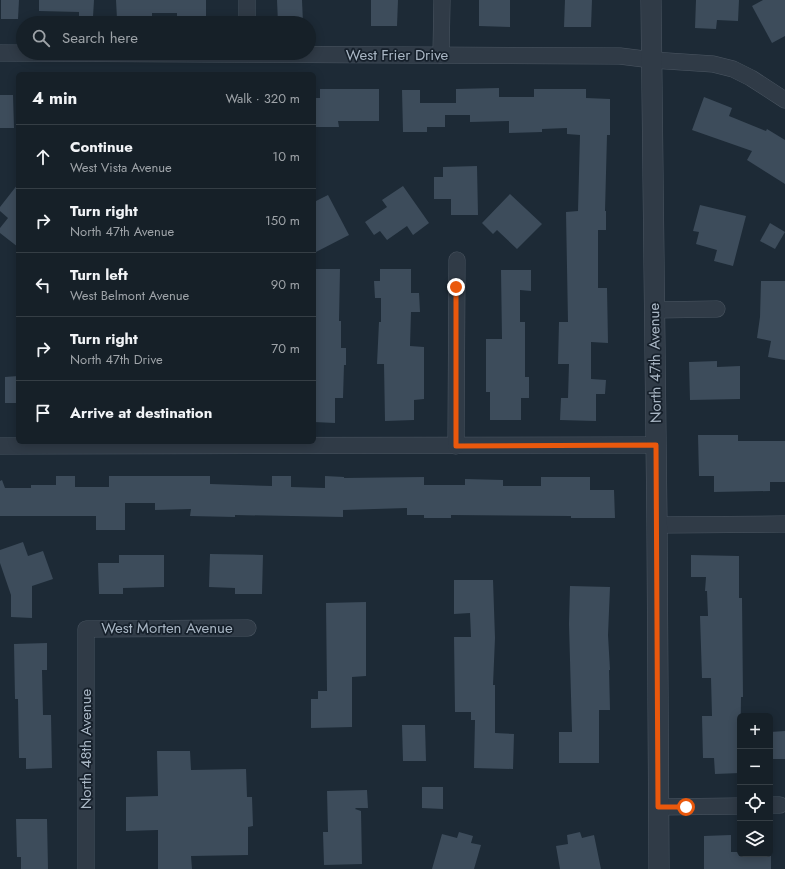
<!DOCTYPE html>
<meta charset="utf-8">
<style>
:root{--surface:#162028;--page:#1f2830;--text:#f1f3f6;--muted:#9ea3a8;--line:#353e45}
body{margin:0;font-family:Jost,sans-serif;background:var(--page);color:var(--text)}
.controls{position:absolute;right:12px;bottom:12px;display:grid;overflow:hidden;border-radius:6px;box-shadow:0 2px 10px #0003}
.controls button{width:36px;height:36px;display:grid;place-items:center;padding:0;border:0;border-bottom:1px solid var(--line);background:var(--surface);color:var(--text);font:20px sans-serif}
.stop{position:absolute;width:12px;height:12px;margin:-9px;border:3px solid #ea580c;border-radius:50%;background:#fff}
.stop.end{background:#ea580c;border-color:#fff;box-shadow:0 1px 4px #0008}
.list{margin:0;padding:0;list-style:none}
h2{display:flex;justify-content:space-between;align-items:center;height:52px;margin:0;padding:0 16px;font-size:17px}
h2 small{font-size:13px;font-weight:400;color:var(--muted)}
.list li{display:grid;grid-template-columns:26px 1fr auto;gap:12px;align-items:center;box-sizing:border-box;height:64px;padding:0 16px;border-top:1px solid var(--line)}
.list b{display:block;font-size:15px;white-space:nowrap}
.list p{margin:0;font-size:13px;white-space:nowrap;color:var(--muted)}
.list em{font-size:13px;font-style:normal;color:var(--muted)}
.icon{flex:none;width:22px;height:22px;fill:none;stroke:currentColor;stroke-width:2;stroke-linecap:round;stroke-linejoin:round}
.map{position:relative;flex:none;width:785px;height:869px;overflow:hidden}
.search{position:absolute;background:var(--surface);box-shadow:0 2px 10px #0003;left:16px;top:16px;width:300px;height:44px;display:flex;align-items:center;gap:10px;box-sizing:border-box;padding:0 14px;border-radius:22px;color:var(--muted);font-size:15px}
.panel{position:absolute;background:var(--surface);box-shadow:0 2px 10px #0003;left:16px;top:72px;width:300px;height:372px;border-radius:6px}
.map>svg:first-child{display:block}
.building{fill:#3d4c5b}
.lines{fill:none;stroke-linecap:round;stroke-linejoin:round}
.minor-casing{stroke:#4b5662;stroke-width:17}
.tertiary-casing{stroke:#4b5662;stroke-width:21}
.minor{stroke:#303b47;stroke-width:16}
.tertiary{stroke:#303b47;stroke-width:20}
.route{stroke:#ea580c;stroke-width:5}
.labels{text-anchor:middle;stroke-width:3.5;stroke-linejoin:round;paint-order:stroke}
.street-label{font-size:15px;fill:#a9b6c4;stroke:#16202b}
</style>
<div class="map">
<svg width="785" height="869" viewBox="0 0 785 869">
<rect width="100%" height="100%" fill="#1d2a36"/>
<g class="building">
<polygon points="1,0 19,0 18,19 1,19"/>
<polygon points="39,0 94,0 93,17 79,17 79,12 39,11"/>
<polygon points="116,0 206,0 206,23 177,23 177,13 152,13 152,18 117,19"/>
<polygon points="277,0 302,0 303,23 278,23"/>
<polygon points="371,0 398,0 397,26 371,26"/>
<polygon points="479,0 510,0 510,27 479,26"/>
<polygon points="565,0 592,0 591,27 564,27"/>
<polygon points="696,0 739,0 738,21 717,20 716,29 695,28"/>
<polygon points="763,0 785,0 785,36 772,43 752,6"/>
<polygon points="499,88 499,97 534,97 534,89 586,89 586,98 610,99 610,135 607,135 605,211 606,211 606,230 598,230 598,288 607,288 608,343 591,342 591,379 606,380 605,394 596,394 596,421 560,420 561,398 568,398 569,364 558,364 559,322 568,322 566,212 578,211 580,135 567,134 567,128 542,129 542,132 509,133 509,121 470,122 470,115 445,115 445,127 427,127 427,132 403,132 402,90 420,90 420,103 456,103 456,89"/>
<polygon points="320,89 379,89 379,121 338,121 339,127 314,127 314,98 320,98"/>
<polygon points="0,95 13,95 14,128 0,128"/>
<polygon points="704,97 732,108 729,116 766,131 767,129 785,140 785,184 747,160 752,151 692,130"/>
<polygon points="477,166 478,215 451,215 451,199 434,199 434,177 443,177 443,167"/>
<polygon points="18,184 18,247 0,233 0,228 8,218 0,211 0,207"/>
<polygon points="403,186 429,223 413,235 407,226 387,240 380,231 374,235 365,222 387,207 382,200"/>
<polygon points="510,194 542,224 517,249 497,230 493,234 482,223"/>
<polygon points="328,195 349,235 314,253 314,202"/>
<polygon points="700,205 746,216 733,266 714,261 717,250 696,244 699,232 693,231"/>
<polygon points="770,223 785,232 775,249 760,241"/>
<polygon points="314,269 340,269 339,321 341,321 341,348 346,348 346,365 344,365 343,398 335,398 335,423 314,422"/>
<polygon points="380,269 411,269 411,293 419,293 420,312 411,312 410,346 424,347 424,399 414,400 414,420 385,421 384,364 377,364 379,322 381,322 381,298 375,298 374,281 380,281"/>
<polygon points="501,270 531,270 531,291 520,290 520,322 525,322 525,377 529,377 529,398 521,398 521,420 490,420 490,392 486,392 486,339 502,339"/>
<polygon points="761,281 785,281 785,360 768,357 771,341 757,338 760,317"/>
<polygon points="717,361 717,367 740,366 740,399 690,400 689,362"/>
<polygon points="18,376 18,403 5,403 5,377"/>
<polygon points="698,435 738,435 738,441 785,441 785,482 770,482 770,491 714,492 714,476 699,476"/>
<polygon points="56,476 75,476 75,487 109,487 109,476 210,476 210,484 272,486 272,476 291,476 291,487 325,488 325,476 344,477 344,478 424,477 424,485 465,485 465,479 503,480 503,486 541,486 541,477 590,477 590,490 614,490 615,518 571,518 571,516 451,515 451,518 424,518 424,515 407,515 407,508 343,510 343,517 235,515 235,517 190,516 191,509 155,510 155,503 125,503 125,530 96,530 96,516 0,516 0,481 2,480 5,488 31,488 31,485 56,485"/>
<polygon points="23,542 28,556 43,551 53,579 32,586 32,618 11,617 11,595 0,563 0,550"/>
<polygon points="210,554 263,555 262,594 235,594 235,588 209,587"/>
<polygon points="119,555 164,555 164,587 123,588 123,594 99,594 98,563 119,563"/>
<polygon points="691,555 739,556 739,598 742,598 743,697 741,697 740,773 715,774 714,758 703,758 702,716 712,716 711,678 702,678 700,616 708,616 707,591 705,591 706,577 691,577"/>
<polygon points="454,580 493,580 495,638 493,685 495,685 495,733 514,734 513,769 474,768 475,720 471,720 471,712 455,712 454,637 471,637 470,613 454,614"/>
<polygon points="570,586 610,587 608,635 610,670 609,670 610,710 599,710 599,763 559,763 559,732 572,732 569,624"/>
<polygon points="366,602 366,676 352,677 352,727 311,728 311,699 318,699 318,691 327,691 326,603"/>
<polygon points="47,643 47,670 42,670 43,715 51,715 52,768 26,769 26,758 19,758 18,699 15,699 14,644"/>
<polygon points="402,725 425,725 426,761 403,761"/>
<polygon points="785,731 785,759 770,759 770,732"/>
<polygon points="157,751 190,751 191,770 246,769 247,797 252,797 253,826 248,827 248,855 191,856 192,869 158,869 158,830 126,831 126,797 158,796"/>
<polygon points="422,787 443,787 443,809 422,808"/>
<polygon points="367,790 368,808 356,808 355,809 361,811 362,864 324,865 323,832 328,832 327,791"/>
<polygon points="16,819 47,819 48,869 21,869 21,857 17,857"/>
<polygon points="459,832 473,836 471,843 481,845 474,869 432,869 442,834 457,838"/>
<polygon points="580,832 582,838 594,835 601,869 560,869 556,846 568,844 567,835"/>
<polygon points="731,835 731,852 740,852 740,854 771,854 771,869 704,869 704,836"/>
</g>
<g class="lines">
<g class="minor-casing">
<g id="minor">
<polyline points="247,23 247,0"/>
<polyline points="0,53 620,56 652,60 713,64 733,69 751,78 785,100"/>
<polyline points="441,55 442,0"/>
<polyline points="654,310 717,309"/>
<polyline points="0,446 656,445"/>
<polyline points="456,446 457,260"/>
<polyline points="657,525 785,524"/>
<polyline points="770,805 780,805"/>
<polyline points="658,807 740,806"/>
<polyline points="86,869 86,629 248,628"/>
</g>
</g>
<g class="tertiary-casing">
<polyline id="tertiary" points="651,0 657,525 659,869"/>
</g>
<use href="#minor" class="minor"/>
<use href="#tertiary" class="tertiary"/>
</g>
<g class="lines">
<polyline class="route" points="456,287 456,446 656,445 658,807 686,807"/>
</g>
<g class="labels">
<g class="street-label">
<text x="397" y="60">West Frier Drive</text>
<text transform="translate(655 363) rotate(-91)" y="5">North 47th Avenue</text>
<text x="167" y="633">West Morten Avenue</text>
<text transform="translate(86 749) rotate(-90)" y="5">North 48th Avenue</text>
</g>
</g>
</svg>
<div class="controls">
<button>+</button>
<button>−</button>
<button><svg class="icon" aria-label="locate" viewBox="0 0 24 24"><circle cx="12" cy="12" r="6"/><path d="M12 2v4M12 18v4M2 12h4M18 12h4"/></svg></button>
<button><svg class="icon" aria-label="layers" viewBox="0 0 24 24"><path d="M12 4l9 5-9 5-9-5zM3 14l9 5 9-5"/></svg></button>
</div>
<div class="stop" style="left:686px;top:807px"></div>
<div class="stop end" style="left:456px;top:287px"></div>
<div class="search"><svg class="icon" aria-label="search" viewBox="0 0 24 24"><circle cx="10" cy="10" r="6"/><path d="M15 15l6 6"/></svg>Search here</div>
<section class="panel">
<h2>4 min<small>Walk · 320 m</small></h2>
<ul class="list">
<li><svg class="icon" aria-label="ahead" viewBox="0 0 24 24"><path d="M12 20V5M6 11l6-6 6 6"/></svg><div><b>Continue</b><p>West Vista Avenue</p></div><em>10 m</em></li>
<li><svg class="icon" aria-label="right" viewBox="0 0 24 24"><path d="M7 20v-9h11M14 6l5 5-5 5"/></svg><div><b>Turn right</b><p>North 47th Avenue</p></div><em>150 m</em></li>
<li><svg class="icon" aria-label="left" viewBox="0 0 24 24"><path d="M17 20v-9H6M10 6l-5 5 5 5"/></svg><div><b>Turn left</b><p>West Belmont Avenue</p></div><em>90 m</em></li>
<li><svg class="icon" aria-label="right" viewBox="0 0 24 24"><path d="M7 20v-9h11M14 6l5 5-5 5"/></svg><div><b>Turn right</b><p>North 47th Drive</p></div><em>70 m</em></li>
<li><svg class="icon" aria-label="arrive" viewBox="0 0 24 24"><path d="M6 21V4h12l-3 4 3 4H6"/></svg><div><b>Arrive at destination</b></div></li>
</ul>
</section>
</div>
